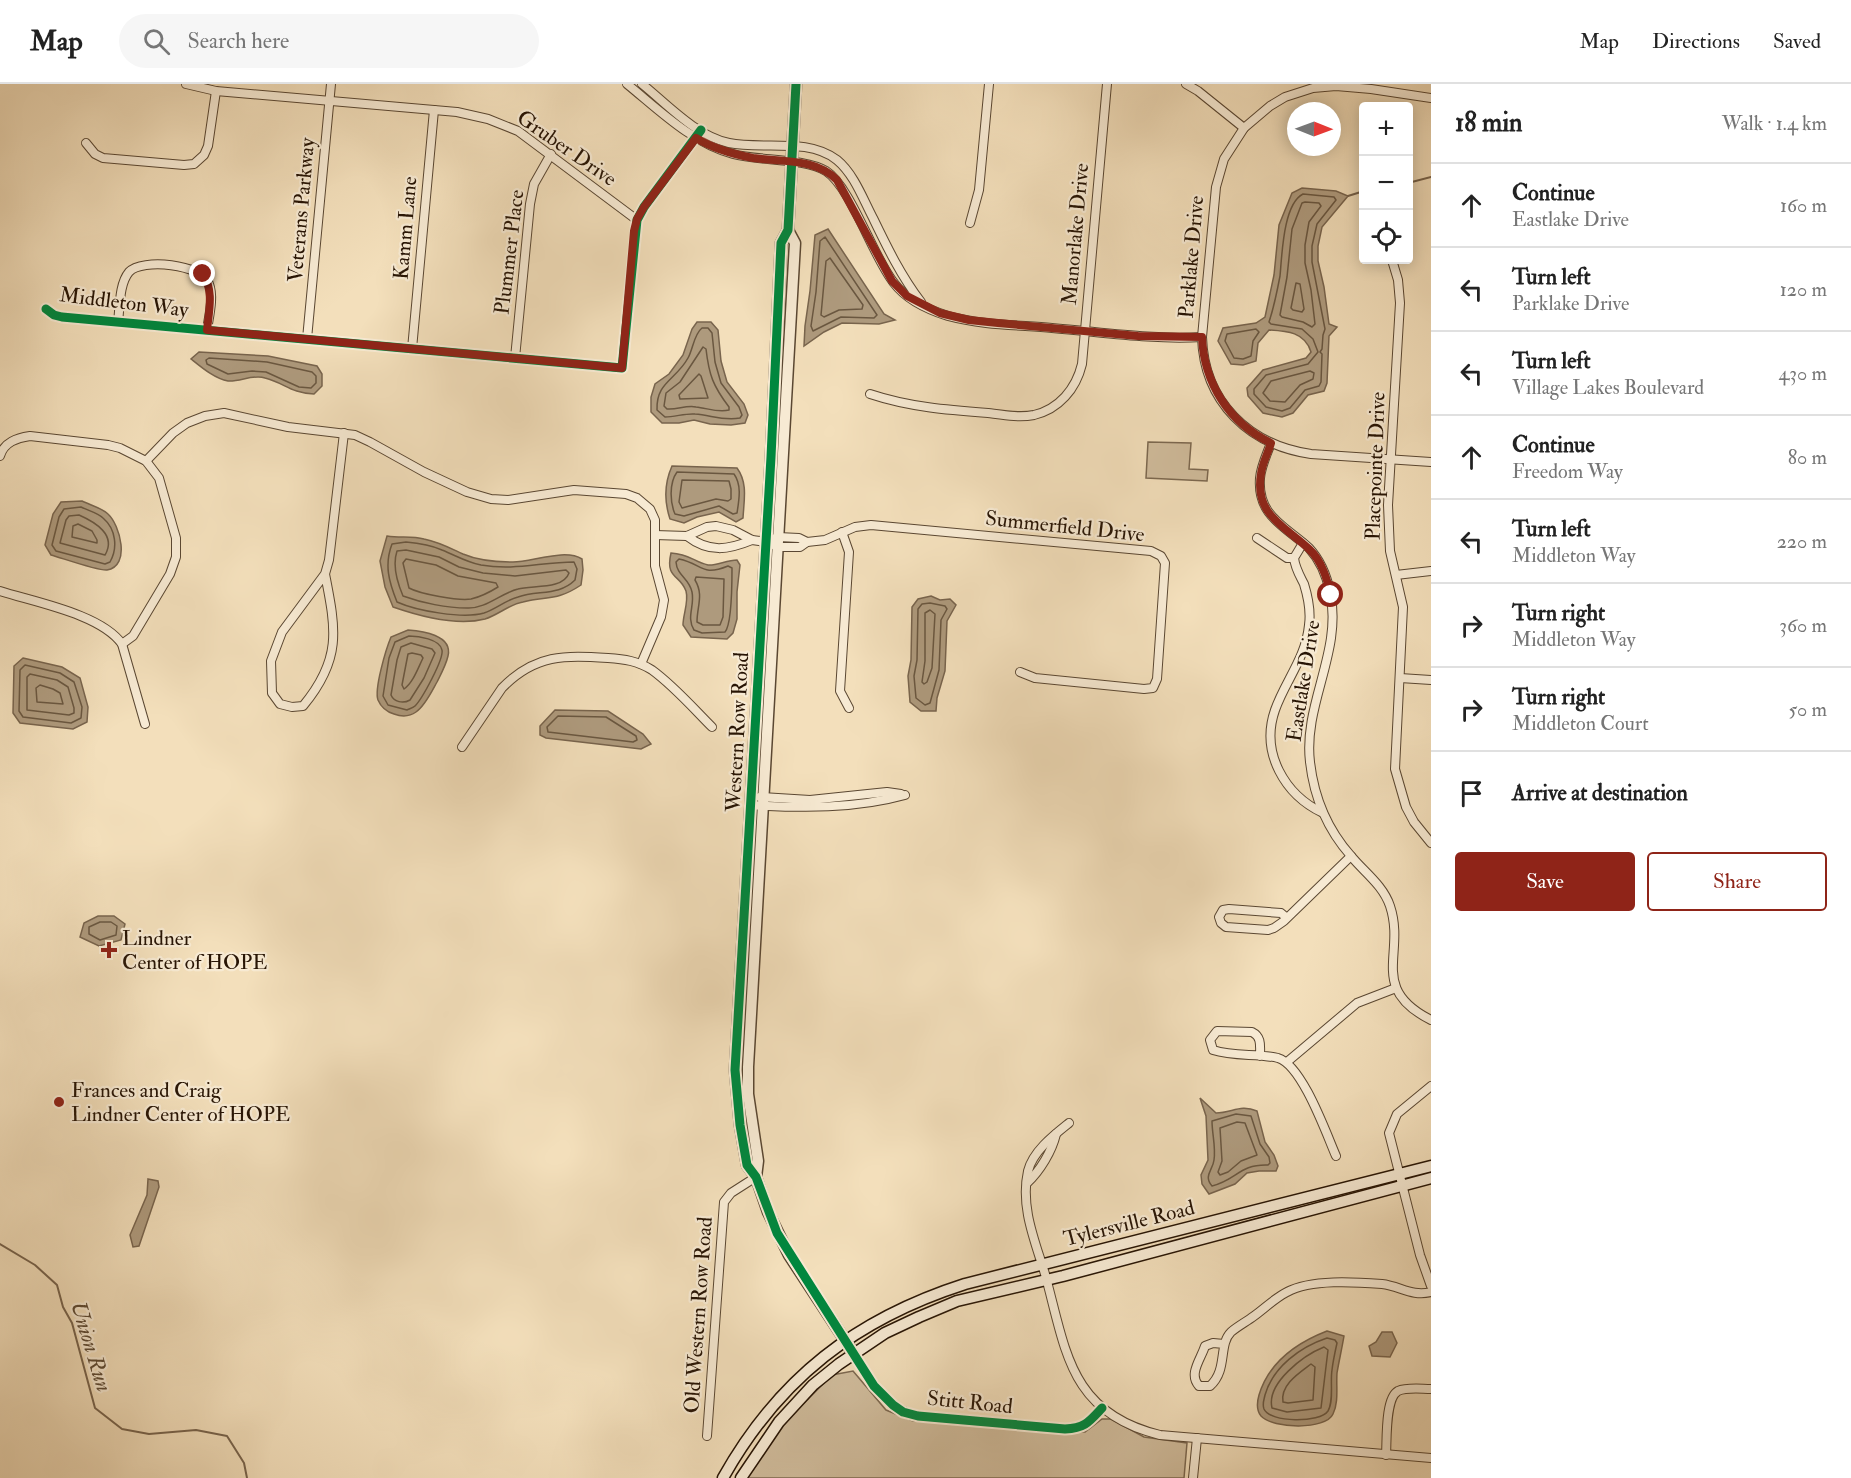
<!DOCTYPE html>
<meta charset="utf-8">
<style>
:root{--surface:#fff;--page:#f6f6f6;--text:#222;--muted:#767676;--line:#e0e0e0;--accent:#8f2418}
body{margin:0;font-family:"IM FELL Double Pica",serif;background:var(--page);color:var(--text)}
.controls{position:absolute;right:18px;top:18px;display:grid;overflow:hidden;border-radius:6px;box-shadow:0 3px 15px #0003}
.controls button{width:54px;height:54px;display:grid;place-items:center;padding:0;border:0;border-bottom:2px solid var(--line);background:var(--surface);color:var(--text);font:30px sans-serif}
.compass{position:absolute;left:1287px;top:18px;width:54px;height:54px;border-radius:50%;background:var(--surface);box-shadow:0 3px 15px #0003;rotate:91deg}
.stop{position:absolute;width:18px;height:18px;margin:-14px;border:4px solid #8f2418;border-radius:50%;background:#fff}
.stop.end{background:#8f2418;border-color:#fff;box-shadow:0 2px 6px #0008}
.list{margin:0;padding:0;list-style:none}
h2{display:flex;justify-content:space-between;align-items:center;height:78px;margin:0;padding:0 24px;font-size:26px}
h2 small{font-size:20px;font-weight:400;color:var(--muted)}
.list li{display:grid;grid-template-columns:39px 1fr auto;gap:18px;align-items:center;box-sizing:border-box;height:84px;padding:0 24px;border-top:2px solid var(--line)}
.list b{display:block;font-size:22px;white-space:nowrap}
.list p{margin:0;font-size:20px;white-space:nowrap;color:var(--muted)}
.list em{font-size:20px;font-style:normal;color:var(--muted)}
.actions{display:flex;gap:12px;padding:18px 24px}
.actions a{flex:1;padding:14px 0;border:2px solid var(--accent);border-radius:6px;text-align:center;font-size:21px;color:var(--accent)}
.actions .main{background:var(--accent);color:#fff}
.icon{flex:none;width:33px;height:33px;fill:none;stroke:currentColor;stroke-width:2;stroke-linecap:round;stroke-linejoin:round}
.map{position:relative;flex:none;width:1431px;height:1394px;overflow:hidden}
header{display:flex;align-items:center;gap:36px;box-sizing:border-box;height:84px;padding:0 30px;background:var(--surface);border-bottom:2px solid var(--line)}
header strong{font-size:28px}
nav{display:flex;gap:33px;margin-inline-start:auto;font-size:21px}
.search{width:420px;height:54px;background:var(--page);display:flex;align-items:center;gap:15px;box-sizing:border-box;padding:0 21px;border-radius:33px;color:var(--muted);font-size:22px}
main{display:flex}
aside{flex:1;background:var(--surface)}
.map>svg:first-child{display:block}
.green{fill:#d0bc9c;stroke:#7c6850;stroke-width:1.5}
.water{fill:#ae9a7d;stroke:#78644d;stroke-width:1.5}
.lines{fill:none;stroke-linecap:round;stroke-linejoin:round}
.shore{stroke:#6a5740;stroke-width:1.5}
.stream{stroke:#78644d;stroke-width:2}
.minor-casing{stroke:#5a4732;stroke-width:10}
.tertiary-casing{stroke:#5a4732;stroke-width:13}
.secondary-casing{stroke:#271404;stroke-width:13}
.minor{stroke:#f7ead3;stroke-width:8}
.tertiary{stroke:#f7ead3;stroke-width:10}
.secondary{stroke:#f7ead3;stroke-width:10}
.cycleway-casing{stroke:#f7ead3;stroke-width:13}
.cycleway{stroke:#00873e;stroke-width:9}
.route{stroke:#8f2418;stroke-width:8}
.poi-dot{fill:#8f2418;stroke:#f7ead3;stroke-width:2}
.labels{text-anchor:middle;stroke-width:4.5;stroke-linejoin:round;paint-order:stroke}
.street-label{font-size:21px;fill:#271404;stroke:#f7ead3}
.poi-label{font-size:21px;fill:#271404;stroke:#f7ead3;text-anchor:start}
.water-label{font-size:22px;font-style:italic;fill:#5d4a34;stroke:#f7ead3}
</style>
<header>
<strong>Map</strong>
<div class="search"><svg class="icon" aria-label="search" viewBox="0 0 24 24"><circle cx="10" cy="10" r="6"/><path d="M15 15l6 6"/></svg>Search here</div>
<nav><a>Map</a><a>Directions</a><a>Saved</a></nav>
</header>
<main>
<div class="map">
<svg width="1431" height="1394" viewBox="0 0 1431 1394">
<rect width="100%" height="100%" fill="#f3dfbb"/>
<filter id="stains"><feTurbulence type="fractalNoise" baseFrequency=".00333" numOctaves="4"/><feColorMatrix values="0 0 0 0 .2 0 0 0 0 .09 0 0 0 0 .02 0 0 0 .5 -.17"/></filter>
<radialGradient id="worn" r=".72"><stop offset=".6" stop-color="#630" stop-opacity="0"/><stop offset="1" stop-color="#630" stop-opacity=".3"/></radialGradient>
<g class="green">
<polygon points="1148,358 1191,359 1189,385 1208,386 1207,397 1146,394"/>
<polygon points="853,1287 886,1326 913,1337 1085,1348 1102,1335 1111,1335 1144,1353 1187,1359 1184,1394 747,1394 784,1339 832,1291"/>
</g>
<g class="water">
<path d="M1302,104L1336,107L1348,112L1322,143L1318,162V177L1324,203L1329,240L1337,243L1329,252L1327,299L1324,307L1308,311L1293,329L1282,333L1263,329L1248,312L1247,304L1263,286L1306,274L1311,268C1305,248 1287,247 1269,246L1258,259L1256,277L1243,281L1231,280L1218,257L1223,244L1256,239L1265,233L1274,191L1279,141L1292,109Z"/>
<polygon points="828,145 884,230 895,236 879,240 842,239 824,248 804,262 805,242 810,207 815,151"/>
<polygon points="697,238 711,238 718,246 721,277 727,298 744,320 748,331 745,339 731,341 710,340 694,336 679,339 662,339 651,328 651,313 655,300 669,290 683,271 692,245"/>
<path d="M199,268L268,272L317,282L322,290V302L314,310C290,309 285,299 265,294C253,290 240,298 228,297C215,295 201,283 191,275Z"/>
<path d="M672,382L737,384C748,399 744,416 743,434L736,438L719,428L697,433L684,439L670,435C664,417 664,400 672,382Z"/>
<path d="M82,417C90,421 102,424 108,430C120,441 131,482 107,486C98,487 62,474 51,471L45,461L53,430L61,418Z"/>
<path d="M387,452C400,454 412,452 424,455C439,458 450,464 463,470C477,476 498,478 513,478C532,478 565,464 582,475L583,486L581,501C557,517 548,512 523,518C510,520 498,531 485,535C458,542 419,532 393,523L385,503L380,477Z"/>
<path d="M671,469C690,470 694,478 708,481C716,482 727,476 737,476L740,481L737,508V535L733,549L727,555L691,553L683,541C683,530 689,518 686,507C680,490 665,495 671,469Z"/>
<polygon points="931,512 940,516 950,515 956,521 947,537 945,587 937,614 936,627 921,627 910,618 908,592 911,576 912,523 918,515"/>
<path d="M408,546C422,547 453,551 448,572C446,581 441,590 437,598C432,607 425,622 416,628C409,633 402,633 394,630C387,628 381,623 378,616C374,605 386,565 391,553Z"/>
<polygon points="23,574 62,583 80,594 88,623 87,638 73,645 20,639 13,629 14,582"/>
<polygon points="555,626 608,627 643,650 651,660 641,665 546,654 540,651 540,642"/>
<polygon points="98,832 114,832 125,840 121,856 99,862 80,853 84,839"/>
<path d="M1200,1014L1216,1029C1232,1029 1240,1020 1257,1027L1265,1058L1274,1071L1278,1082L1276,1087H1259L1247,1089L1235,1100L1209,1110L1202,1100L1201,1091L1208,1076L1206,1032Z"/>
<polygon points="148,1095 158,1097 159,1103 139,1162 133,1163 130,1151 147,1111"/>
<path d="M1327,1247L1344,1252C1342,1264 1339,1277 1337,1289C1336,1302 1339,1318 1333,1330C1326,1346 1273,1345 1261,1332C1256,1326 1257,1318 1259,1311C1269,1278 1296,1259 1327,1247Z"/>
<polygon points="1382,1248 1392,1248 1397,1259 1390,1273 1372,1272 1369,1262 1376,1258"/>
</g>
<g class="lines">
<g class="shore">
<path d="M1303,110L1334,113L1336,116L1317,140L1312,162V178L1325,245L1323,251L1322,265L1320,268L1322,270L1321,298L1319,302L1305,306L1290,324L1282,327L1266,323L1254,310V305L1266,291L1308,280L1318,268L1313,255L1302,245L1271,240L1269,238C1274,223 1277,208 1280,192C1282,172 1283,120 1303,110Z"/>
<polygon points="1305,118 1319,119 1321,122 1309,138 1305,161 1305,179 1311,206 1315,240 1312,243 1303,238 1282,233 1280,231 1287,193 1292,145 1302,119"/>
<polygon points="825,153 877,231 874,234 841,233 813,247 811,242 816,208 820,157"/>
<polygon points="830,174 863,221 862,225 839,226 824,233 821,231 826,177"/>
<polygon points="1296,199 1300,200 1304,225 1302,228 1293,226 1291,224"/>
<path d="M702,244H708L712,249L715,278L721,299L739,323L742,331L740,334C722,337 711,331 695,330C686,329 675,333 665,333L657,326C656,298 676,296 688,274C693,265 694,250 702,244Z"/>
<polygon points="1256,245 1259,248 1253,257 1251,272 1243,275 1234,274 1225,257 1227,250"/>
<path d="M703,263L706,265C709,291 713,302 729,323V326C718,329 707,324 696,323C686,321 677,326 667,325L664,322L666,309L680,298Z"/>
<polygon points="209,274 267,278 312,288 316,292 316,299 311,304 299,303 266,288 252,287 228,290 207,280 206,276"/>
<polygon points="1310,287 1314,289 1313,295 1300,301 1285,318 1270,317 1263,309 1271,297"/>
<polygon points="699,290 701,292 708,314 680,315 679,311"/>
<path d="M677,388L734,390C742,401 739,416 737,429L733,430L719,422L684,432L675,430C670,419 669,399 677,388Z"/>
<polygon points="682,396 729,397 731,405 731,415 728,417 716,415 682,424 679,418"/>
<path d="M81,423C87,426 98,429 103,434C116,445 118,464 110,478L105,480L56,467L52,461L59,433L64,425Z"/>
<path d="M79,431C95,438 117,451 105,471L60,459L66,436L69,432Z"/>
<polygon points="78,440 92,447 97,456 97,459 72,453 73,442"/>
<path d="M406,458C418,459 431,461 442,466C457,472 466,478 481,481C515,487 541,478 574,478L577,485L575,496C559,512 538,506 518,513C506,516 496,525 484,529C463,535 417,527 397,518C389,498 384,481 392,460Z"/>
<path d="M406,466L439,473L459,483L483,489L515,492L566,486L569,489C563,506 532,501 518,505C501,509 486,525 467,524C447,524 422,519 403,512C397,498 392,482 397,467Z"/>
<path d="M406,475L436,481L458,492L496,499L498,503C490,508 480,513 471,515C458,517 420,510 409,504L403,479Z"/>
<path d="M679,475C703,480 701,493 728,482L732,484C732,497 732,540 725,548L702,549L694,546C686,533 695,522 692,508C689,494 677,492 676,478Z"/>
<path d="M696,493L724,495L723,533L720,541H703L697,538C697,522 704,511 695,496Z"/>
<polygon points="930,519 945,522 947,525 941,536 939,586 930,619 925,621 916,614 914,592 917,576 918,525 922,520"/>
<polygon points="930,526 935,530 932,584 927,598 924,600 922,598 925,577 925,529"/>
<path d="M409,552C418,552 440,555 442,566C444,575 422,615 415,622C413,624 409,625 407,626L388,621L383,612L389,574L395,558Z"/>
<path d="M411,559L432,565L435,569L424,594L410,616C403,620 394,618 391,611L397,576L401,563Z"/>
<path d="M412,569L421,571L423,574C418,584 413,599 404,605L402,601L408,570Z"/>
<polygon points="25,581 60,589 74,598 82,623 81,634 71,639 23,633 19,627 20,586"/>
<polygon points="30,590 57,596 68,603 74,624 74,629 69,631 27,626 27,593"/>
<polygon points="40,601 53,605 60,609 63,620 37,618 36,604"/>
<polygon points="558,632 606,633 636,652 637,656 633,658 548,648 547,643"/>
<polygon points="100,838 111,838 117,842 116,851 100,856 89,850 89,843"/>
<path d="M1236,1030L1251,1032L1260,1060L1269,1073L1270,1079L1268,1081C1239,1080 1237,1096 1212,1102C1203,1092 1213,1086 1214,1076C1216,1063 1212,1050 1212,1037Z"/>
<polygon points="1237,1038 1245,1039 1257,1071 1241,1077 1228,1088 1220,1091 1218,1088 1222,1077 1220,1044"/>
<path d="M1327,1254L1335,1256L1337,1259C1335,1268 1333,1277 1332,1286C1330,1298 1334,1317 1328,1327C1320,1339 1270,1339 1264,1325C1262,1320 1264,1316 1265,1311C1273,1283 1300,1263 1327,1254Z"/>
<path d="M1324,1263L1328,1266L1321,1324L1287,1328L1272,1324C1266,1299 1304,1271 1324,1263Z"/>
<path d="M1311,1280L1315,1283L1313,1316L1288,1319L1283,1318C1280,1301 1299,1289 1311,1280Z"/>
</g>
<g class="stream">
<polyline points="1408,99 1431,93"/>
<polyline points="1348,112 1364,107"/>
<polyline points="0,1160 35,1181 57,1201 63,1223 72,1239 95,1324 122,1345 149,1350 196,1346 227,1352 244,1379 247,1394"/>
</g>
<g class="minor-casing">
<g id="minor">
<polyline points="186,0 216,7 457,28 488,35 518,47 637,136"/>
<path d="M627,0C659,26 692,59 733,70C759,77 805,74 826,87C851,103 873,173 894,199C906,215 929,226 948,232C981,241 1018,241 1052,244C1102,248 1152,256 1202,253"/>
<path d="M642,0C668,21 696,52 729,59C763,66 808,53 837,76C854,90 863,115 873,134C887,163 901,192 921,218"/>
<polyline points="1186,0 1198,7 1244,44"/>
<path d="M1431,14L1371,5L1336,2L1313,4L1285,13L1270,22L1244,44L1224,75L1216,103L1202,253C1204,318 1249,361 1311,370L1431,378"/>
<polyline points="86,59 95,70 103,74 184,81 194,80 204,71 208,62 216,7"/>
<polyline points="970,139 979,106 989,0"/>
<polyline points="1392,176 1398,196 1400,219 1388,421 1390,467 1403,523 1395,685 1406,723 1414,738 1431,759"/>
<polyline points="46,225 54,231 62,233 622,284 637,136 644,123 701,46"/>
<path d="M118,238C120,223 119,200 129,188C142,174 202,180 209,200C214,213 209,232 207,246"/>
<polyline points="307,255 331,0"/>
<polyline points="412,265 434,26"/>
<polyline points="515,274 530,120 534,100 551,70"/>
<path d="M870,310C909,323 948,326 988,329C1003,331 1019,334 1034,331C1059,325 1076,305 1082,280L1107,0"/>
<path d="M1271,359C1267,370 1261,382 1260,394C1257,432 1285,442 1309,464C1320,476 1327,493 1330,508C1343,567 1303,620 1310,678C1314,713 1327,745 1351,772C1364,788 1383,801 1390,822C1406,870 1368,904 1431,936"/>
<path d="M0,372C4,358 17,354 30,352L108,361L120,364L146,377L159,394L176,454V473L170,490L133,552L122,560"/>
<polyline points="146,377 173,349 187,339 205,332 224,329 288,343 355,351 370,358 424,388 467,408 491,415 508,416 574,406 626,410 637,414 650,425 655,436 655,482 664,516 661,533 641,580"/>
<polyline points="842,448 849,468 840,607 849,624"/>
<polyline points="655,451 687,452 707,443 716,442 733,446 752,456 767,458 778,453 799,454 807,458"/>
<path d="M687,452C709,469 728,466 752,456"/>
<polyline points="1257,454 1287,474 1294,474"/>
<polyline points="767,458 778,463 800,463 807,458 825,456 855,443 871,441 1151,467 1161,472 1165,479 1157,595 1153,604 1144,605 1035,594 1020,588"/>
<path d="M1303,459L1294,474C1295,484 1300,492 1304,500C1308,513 1311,527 1309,541C1306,574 1285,597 1275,626C1260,669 1285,711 1323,729"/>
<path d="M325,490C336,546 342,575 303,622L292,623L280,620L272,609L271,577L282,548L325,490L329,476L344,349"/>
<polyline points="1396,491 1431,487"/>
<path d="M0,507C34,518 101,530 122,560L145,640"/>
<polyline points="1400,594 1431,596"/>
<path d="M462,663L502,604C535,570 565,571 608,574C624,575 638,577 652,586C674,602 693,624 712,643"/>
<polyline points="760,713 810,716 887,708 901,710"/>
<path d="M750,721C802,724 855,725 905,711"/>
<polyline points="1287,834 1281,829 1229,825 1223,826 1219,833 1221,839 1226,843 1268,846 1274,844 1284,837 1351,772"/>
<path d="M1260,972C1260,962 1262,953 1252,948L1217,947L1210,956L1213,966C1234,973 1257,969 1278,974C1302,981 1326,1049 1336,1072"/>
<polyline points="1287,978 1357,919 1396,904"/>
<polyline points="1431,1002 1397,1030 1389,1049 1420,1171 1431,1202"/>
<path d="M1069,1039C1054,1051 1033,1067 1028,1087C1020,1123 1035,1157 1045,1190C1066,1266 1069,1329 1160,1351L1431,1374"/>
<path d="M1027,1099C1040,1087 1052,1067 1056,1050"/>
<path d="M1224,1260L1213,1259L1205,1262C1201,1275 1188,1290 1199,1302H1210C1228,1286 1218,1261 1231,1248C1238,1242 1246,1238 1254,1232C1265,1224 1275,1214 1287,1208C1311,1195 1355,1198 1382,1200C1400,1202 1412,1213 1431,1208"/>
<path d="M854,1270C873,1298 882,1323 918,1332L1065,1345C1085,1344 1089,1338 1102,1324"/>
<polyline points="707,1352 724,1118 731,1109 756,1093"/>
<path d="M1386,1371C1387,1356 1385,1314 1398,1307C1407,1303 1421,1305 1431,1305"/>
<polyline points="1193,1394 1197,1354"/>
</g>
</g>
<g class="tertiary-casing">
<g id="tertiary">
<polyline points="796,0 788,146 781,159 771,373 735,986 740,1041 747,1081 756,1093 768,1128 789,1171 854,1270"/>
<polyline points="756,1093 758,1077 748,1010 748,983 795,159 788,146"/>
</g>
</g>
<g class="secondary-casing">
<g id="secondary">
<path d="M723,1394C779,1294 856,1235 965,1200L1431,1082"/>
<polyline points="741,1394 779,1338 813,1301 839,1280 885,1249 919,1233 957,1217 1063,1192 1431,1094"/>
</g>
</g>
<use href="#minor" class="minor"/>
<use href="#tertiary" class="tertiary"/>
<use href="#secondary" class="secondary"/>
<g class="cycleway-casing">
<g id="cycleway">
<path d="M796,0L788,146L781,159L771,373L735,986L740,1041L747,1081L756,1093L777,1149L874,1302L893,1321L903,1328L918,1332L1065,1345C1085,1344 1089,1338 1102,1324"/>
<polyline points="46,225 54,231 62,233 622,284 637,136 644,123 701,46"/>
</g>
</g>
<use href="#cycleway" class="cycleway"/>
</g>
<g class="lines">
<path class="route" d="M203,190C214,207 209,226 207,246L622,284L634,147L637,135L644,123L696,54C714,65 732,70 753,74C781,78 816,74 837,96L892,197L907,212L940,229L969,236L998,239L1138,252L1202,253C1204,299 1229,339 1271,359C1268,369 1262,380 1261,390C1254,431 1285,442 1309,465C1322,477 1327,495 1331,511"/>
</g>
<g class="poi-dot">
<path d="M106 857h6v6h6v6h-6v6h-6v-6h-6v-6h6z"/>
<circle cx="59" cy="1018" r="6"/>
</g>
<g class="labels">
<g class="street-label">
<text transform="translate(567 64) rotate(35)" y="7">Gruber Drive</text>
<text transform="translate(301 126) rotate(-85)" y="7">Veterans Parkway</text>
<text transform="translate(405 144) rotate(-85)" y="7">Kamm Lane</text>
<text transform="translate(1075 150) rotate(-85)" y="7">Manorlake Drive</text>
<text transform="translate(509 168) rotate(-83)" y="7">Plummer Place</text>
<text transform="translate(1191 173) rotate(-85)" y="7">Parklake Drive</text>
<text transform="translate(124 218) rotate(7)" y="7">Middleton Way</text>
<text transform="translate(1375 382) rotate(-88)" y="7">Placepointe Drive</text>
<text transform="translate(1065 442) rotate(6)" y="7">Summerfield Drive</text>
<text transform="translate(1303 597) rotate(-81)" y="7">Eastlake Drive</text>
<text transform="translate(737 648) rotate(-87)" y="7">Western Row Road</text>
<text transform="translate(1129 1139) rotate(-14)" y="7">Tylersville Road</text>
<text transform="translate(698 1231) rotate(-86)" y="7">Old Western Row Road</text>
<text transform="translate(970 1318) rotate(6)" y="7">Stitt Road</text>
</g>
<g class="poi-label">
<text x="122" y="861">Lindner<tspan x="122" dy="24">Center of HOPE</tspan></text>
<text x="71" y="1013">Frances and Craig<tspan x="71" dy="24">Lindner Center of HOPE</tspan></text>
</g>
<g class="water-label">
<text transform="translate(92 1262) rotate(73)" y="8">Union Run</text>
</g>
</g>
<rect width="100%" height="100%" filter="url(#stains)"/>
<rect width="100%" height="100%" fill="url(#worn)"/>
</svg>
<div class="controls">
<button>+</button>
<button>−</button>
<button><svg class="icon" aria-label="locate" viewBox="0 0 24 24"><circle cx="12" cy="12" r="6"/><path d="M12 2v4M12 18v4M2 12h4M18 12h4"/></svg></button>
</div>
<svg class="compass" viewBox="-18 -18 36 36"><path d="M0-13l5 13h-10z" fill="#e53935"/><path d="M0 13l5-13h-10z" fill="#767676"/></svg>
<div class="stop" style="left:1331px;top:511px"></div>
<div class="stop end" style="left:203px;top:190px"></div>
</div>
<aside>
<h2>18 min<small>Walk · 1.4 km</small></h2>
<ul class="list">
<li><svg class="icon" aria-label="ahead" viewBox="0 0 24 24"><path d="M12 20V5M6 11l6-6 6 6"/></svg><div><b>Continue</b><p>Eastlake Drive</p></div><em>160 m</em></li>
<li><svg class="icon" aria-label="left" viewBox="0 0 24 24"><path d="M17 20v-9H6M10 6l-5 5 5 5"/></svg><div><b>Turn left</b><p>Parklake Drive</p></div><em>120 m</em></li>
<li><svg class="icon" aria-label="left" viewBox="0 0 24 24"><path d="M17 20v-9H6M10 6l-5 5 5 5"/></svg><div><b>Turn left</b><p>Village Lakes Boulevard</p></div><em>430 m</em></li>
<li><svg class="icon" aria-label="ahead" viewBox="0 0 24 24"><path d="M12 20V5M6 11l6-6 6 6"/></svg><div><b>Continue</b><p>Freedom Way</p></div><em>80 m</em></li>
<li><svg class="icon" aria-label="left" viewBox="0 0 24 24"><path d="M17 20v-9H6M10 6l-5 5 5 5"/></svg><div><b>Turn left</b><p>Middleton Way</p></div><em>220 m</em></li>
<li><svg class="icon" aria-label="right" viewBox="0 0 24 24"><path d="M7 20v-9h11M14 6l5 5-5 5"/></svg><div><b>Turn right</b><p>Middleton Way</p></div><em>360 m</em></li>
<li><svg class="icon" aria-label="right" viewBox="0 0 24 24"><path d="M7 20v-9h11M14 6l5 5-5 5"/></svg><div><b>Turn right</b><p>Middleton Court</p></div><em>50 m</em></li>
<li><svg class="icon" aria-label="arrive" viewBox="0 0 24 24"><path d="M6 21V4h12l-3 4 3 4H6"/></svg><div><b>Arrive at destination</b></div></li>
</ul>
<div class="actions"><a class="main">Save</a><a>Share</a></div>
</aside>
</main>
